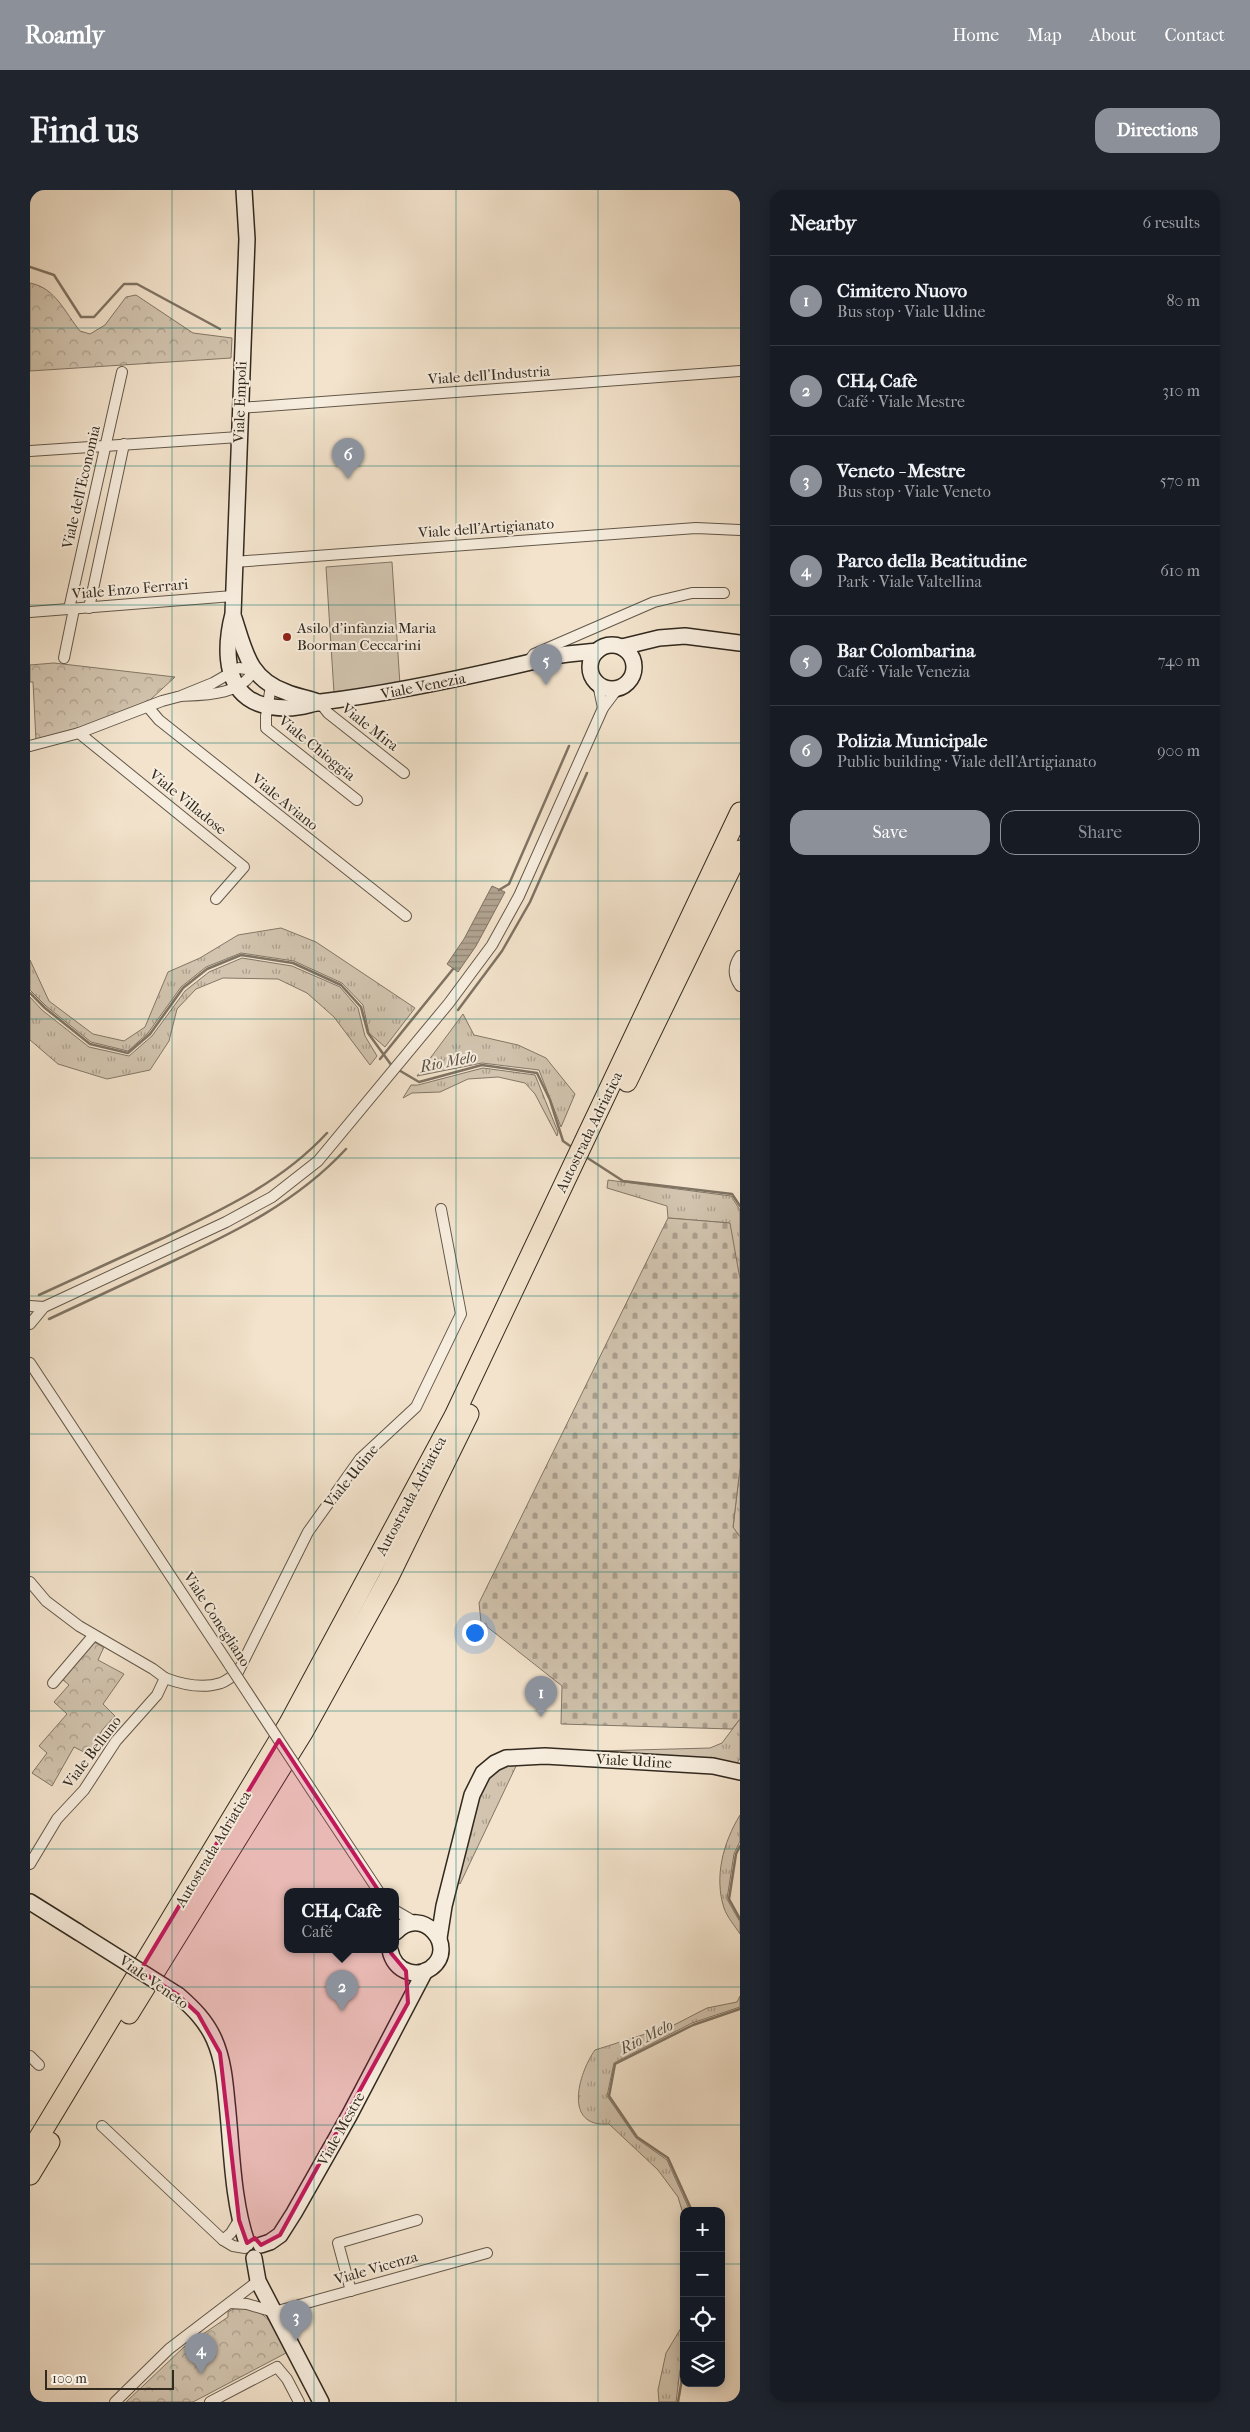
<!DOCTYPE html>
<meta charset="utf-8">
<style>
:root{--surface:#171b24;--page:#20242c;--text:#f1f3f6;--muted:#9ea1a6;--line:#363941;--accent:#8c9099}
body{margin:0;font-family:"IM FELL French Canon",serif;background:var(--page);color:var(--text)}
.controls{position:absolute;right:15px;bottom:15px;display:grid;overflow:hidden;border-radius:10px;box-shadow:0 2px 12px #0003}
.controls button{width:45px;height:45px;display:grid;place-items:center;padding:0;border:0;border-bottom:1px solid var(--line);background:var(--surface);color:var(--text);font:25px sans-serif}
.scale{position:absolute;left:15px;bottom:12px;width:129px;box-sizing:border-box;padding-left:5px;border:2px solid #332a1f;border-top:0;font-size:14px;line-height:18px;white-space:nowrap;color:#332a1f;-webkit-text-stroke:4px #f7edde;paint-order:stroke}
.you{position:absolute;left:444px;top:1442px;width:18px;height:18px;margin:-12px;border:4px solid #fff;border-radius:50%;background:#1a73e8;box-shadow:0 0 0 8px #1a73e833}
.badge{display:grid;place-items:center;width:32px;height:32px;border-radius:50%;background:var(--accent);color:#fff;font-size:16px;font-weight:700}
.pin{position:absolute;translate:-50% -41px;filter:drop-shadow(0 1px 2px #0008)}
.pin::after{content:'';position:absolute;top:26px;width:18px;height:15px;background:inherit;clip-path:polygon(0 0,100% 0,50% 100%)}
.popup{position:absolute;left:254px;top:1698px;width:115px;height:65px;box-sizing:border-box;display:grid;place-content:center;border-radius:10px;background:var(--surface);filter:drop-shadow(0 1px 4px #0005);font-size:16px;white-space:nowrap;color:var(--muted)}
.popup b{font-size:19px;color:var(--text)}
.popup::after{content:'';position:absolute;left:50%;top:100%;margin-left:-10px;border:10px solid transparent;border-top-color:var(--surface)}
.list{margin:0;padding:0;list-style:none}
h2{display:flex;justify-content:space-between;align-items:center;height:65px;margin:0;padding:0 20px;font-size:21px}
h2 small{font-size:16px;font-weight:400;color:var(--muted)}
.list li{display:grid;grid-template-columns:32px 1fr auto;gap:15px;align-items:center;box-sizing:border-box;height:90px;padding:0 20px;border-top:1px solid var(--line)}
.list b{display:block;font-size:19px;white-space:nowrap}
.list p{margin:0;font-size:16px;white-space:nowrap;color:var(--muted)}
.list em{font-size:16px;font-style:normal;color:var(--muted)}
.actions{display:flex;gap:10px;padding:15px 20px}
.actions a{flex:1;padding:11px 0;border:1px solid var(--accent);border-radius:15px;text-align:center;font-size:18px;color:var(--accent)}
.actions .main{background:var(--accent);color:#fff}
.icon{flex:none;width:28px;height:28px;fill:none;stroke:currentColor;stroke-width:2;stroke-linecap:round;stroke-linejoin:round}
.map{position:relative;flex:none;width:710px;height:2212px;overflow:hidden;border-radius:15px}
header{display:flex;align-items:center;gap:30px;box-sizing:border-box;height:70px;padding:0 25px;background:var(--accent);color:#fff}
header strong{font-size:24px}
nav{display:flex;gap:28px;margin-inline-start:auto;font-size:18px}
.intro{display:flex;align-items:center;justify-content:space-between;box-sizing:border-box;height:120px;padding:0 30px}
h1{margin:0;font-size:35px}
.button{padding:12px 22px;border-radius:15px;background:var(--accent);color:#fff;font-size:18px;font-weight:700}
main{display:flex;gap:30px;padding:0 30px}
aside{flex:1;background:var(--surface);border-radius:15px;box-shadow:0 2px 12px #0003}
.map>svg:first-child{display:block}
.grass{fill:url(#grass-tufts);stroke:#827767}
.cemetery{fill:url(#cemetery-stones);stroke:#827767}
.park{fill:url(#park-crowns);stroke:#827767}
.pitch{fill:#d2c4af;stroke:#827767}
.water{fill:url(#water-rules);stroke:#7f7363}
.lines{fill:none;stroke-linecap:round;stroke-linejoin:round}
.stream{stroke:#7f7363;stroke-width:2.5}
.street-casing{stroke:#63584a;stroke-width:12}
.secondary-casing{stroke:#332a1f;stroke-width:18}
.highway-casing{stroke:#332a1f;stroke-width:21}
.street{stroke:#f7edde;stroke-width:10}
.secondary{stroke:#f7edde;stroke-width:15}
.highway{stroke:#f3e3cc;stroke-width:19}
.street-bridge-casing{stroke:#63584a;stroke-width:12;stroke-linecap:butt}
.secondary-bridge-casing{stroke:#332a1f;stroke-width:18;stroke-linecap:butt}
.street-bridge{stroke:#f7edde;stroke-width:10}
.secondary-bridge{stroke:#f7edde;stroke-width:15}
.marked{fill:#c2185b;fill-opacity:0.2;stroke:#c2185b;stroke-width:4;stroke-linejoin:round}
.grid{fill:none;stroke:#0f766e;stroke-width:1;stroke-opacity:0.55}
.poi-dot{fill:#8f2418;stroke:#f7edde;stroke-width:2}
.labels{text-anchor:middle;stroke-width:4;stroke-linejoin:round;paint-order:stroke}
.street-label{font-size:15px;fill:#332a1f;stroke:#f7edde}
.poi-label{font-size:15px;fill:#332a1f;stroke:#f7edde;text-anchor:start}
.water-label{font-size:16px;font-style:italic;fill:#594f41;stroke:#f7edde}
</style>
<header>
<strong>Roamly</strong>
<nav><a>Home</a><a>Map</a><a>About</a><a>Contact</a></nav>
</header>
<div class="intro"><h1>Find us</h1><a class="button">Directions</a></div>
<main>
<div class="map">
<svg width="710" height="2212" viewBox="0 0 710 2212">
<defs>
<pattern id="grass-tufts" width="24" height="20" patternUnits="userSpaceOnUse" patternTransform="scale(1.25)"><rect width="24" height="20" fill="#d2c4af"/><path d="M3 7l-1-3M5 7V3M7 7l1-3M15 17l-1-3M17 17v-4M19 17l1-3" fill="none" stroke="#ab9f8e"/></pattern>
<pattern id="cemetery-stones" width="16" height="16" patternUnits="userSpaceOnUse" patternTransform="scale(1.25)"><rect width="16" height="16" fill="#d2c4af"/><path d="M2 7V4a2 2 0 0 1 4 0v3zM10 15v-3a2 2 0 0 1 4 0v3z" fill="#ab9f8e"/></pattern>
<pattern id="park-crowns" width="20" height="18" patternUnits="userSpaceOnUse" patternTransform="scale(1.25)"><rect width="20" height="18" fill="#d2c4af"/><path d="M2 6a3 3 0 1 1 6 0M12 15a3 3 0 1 1 6 0" fill="none" stroke="#ab9f8e"/></pattern>
<pattern id="water-rules" width="6" height="5" patternUnits="userSpaceOnUse" patternTransform="scale(1.25)"><rect width="6" height="5" fill="#b2a491"/><path d="M0 2.5h6" fill="none" stroke="#918676"/></pattern>
</defs>
<rect width="100%" height="100%" fill="#f3e3cc"/>
<filter id="stains"><feTurbulence type="fractalNoise" baseFrequency=".004" numOctaves="4"/><feColorMatrix values="0 0 0 0 .2 0 0 0 0 .09 0 0 0 0 .02 0 0 0 .5 -.17"/></filter>
<radialGradient id="worn" r=".72"><stop offset=".6" stop-color="#630" stop-opacity="0"/><stop offset="1" stop-color="#630" stop-opacity=".3"/></radialGradient>
<g class="grass">
<polygon points="251,738 286,752 385,818 355,857 339,843 333,815 312,793 264,771 211,763 176,777 151,797 118,843 98,861 61,852 16,816 0,800 0,770 19,811 63,844 94,851 115,837 138,782 170,768 208,745"/>
<polygon points="212,768 262,776 310,797 328,818 335,846 347,866 340,875 304,827 277,803 248,789 193,788 166,799 147,819 139,851 120,880 77,889 28,874 0,850 0,807 12,820 59,857 99,866 122,846 155,801 179,782"/>
<polygon points="433,824 444,845 488,855 516,868 545,904 531,937 509,880 452,873 387,886"/>
<polygon points="453,878 505,885 528,942 527,946 505,904 495,893 468,887 438,889 410,902 382,903 373,908 381,895 388,895"/>
<polygon points="578,990 701,1006 710,1020 710,1089 699,1033 638,1028 637,1016 577,998"/>
<polygon points="710,1278 710,1347 703,1338"/>
<polygon points="710,1529 710,1569 706,1574 530,1562 680,1558 692,1553"/>
<polygon points="483,1573 487,1574 430,1694 427,1690 439,1631 456,1590 471,1577"/>
<path d="M710,1625V1651L704,1664L697,1709L710,1732V1744C705,1736 697,1727 694,1718C684,1687 693,1653 710,1625Z"/>
<path d="M710,1806V1817L662,1833L584,1873L577,1906L606,1948L637,1970L660,2021H654V2027L648,2007L628,1980L579,1934C533,1938 548,1884 565,1860L644,1835L677,1818L707,1812Z"/>
<polygon points="654,2133 654,2172 650,2180 646,2212 629,2212 628,2200 636,2163"/>
</g>
<polygon class="cemetery" points="638,1028 700,1033 710,1089 710,1278 703,1337 710,1347 710,1529 702,1539 531,1534 532,1496 451,1432 449,1413"/>
<g class="park">
<path d="M0,93C26,98 35,123 50,141L60,144L75,135L96,107L106,105L163,143L202,148L201,168L0,181Z"/>
<polygon points="24,473 145,487 120,510 61,535 6,551 3,492 0,492 0,475"/>
<polygon points="64,1452 74,1457 68,1470 94,1484 73,1514 85,1526 73,1539 58,1564 44,1557 22,1596 2,1583 17,1563 9,1556 37,1524 24,1512 39,1495 32,1489 60,1454"/>
<path d="M207,2117C236,2116 247,2140 258,2162L163,2212H96L154,2157L198,2127V2122Z"/>
</g>
<polygon class="pitch" points="362,372 370,495 304,503 296,377"/>
<polygon class="water" points="462,696 475,702 446,756 428,782 417,774 434,749"/>
<g class="lines">
<g class="stream">
<polyline points="0,77 24,85 51,127 64,127 94,94 107,94 190,139"/>
<polyline points="469,700 479,694 539,556"/>
<polyline points="0,803 15,818 60,854 98,863 120,844 153,798 177,779 211,765 263,773 311,795 331,817 338,843 362,876"/>
<polyline points="428,820 472,761 500,712 557,583"/>
<polyline points="350,869 423,779"/>
<polyline points="367,879 389,892 452,875 507,883 520,910 533,951 543,958"/>
<polyline points="556,967 593,991 702,1004 710,1016"/>
<path d="M9,1105C50,1086 90,1068 131,1049C191,1020 251,993 297,943"/>
<path d="M19,1129C60,1110 100,1091 141,1072C205,1042 267,1012 316,959"/>
<polyline points="710,1656 706,1664 699,1709 710,1729"/>
<polyline points="662,2021 638,1968 607,1947 579,1906 585,1874 663,1835 710,1819"/>
<polyline points="648,2212 654,2177"/>
</g>
<g class="street-casing">
<g id="street">
<polyline points="210,218 710,181"/>
<polyline points="0,261 209,247"/>
<polyline points="204,372 666,338 710,340"/>
<polyline points="59,418 94,254"/>
<polyline points="39,419 92,182"/>
<polyline points="0,422 203,406"/>
<polyline points="34,468 44,419"/>
<polyline points="496,475 504,464 624,412 662,403 694,403"/>
<polyline points="568,494 573,518"/>
<polyline points="241,496 236,526 236,538 327,610"/>
<polyline points="290,513 298,523 374,583"/>
<polyline points="118,517 129,530 376,726"/>
<polyline points="49,543 214,677 186,709"/>
<path d="M0,556L49,543L132,511L151,506L183,493L209,478L224,480C211,505 177,505 151,506"/>
<path d="M710,766C703,776 703,786 710,796"/>
<polyline points="0,1116 14,1117"/>
<polyline points="0,1134 14,1117 196,1032 242,1007 288,971 419,813 462,755 489,706 573,518 588,498"/>
<polyline points="0,1173 200,1476"/>
<polyline points="0,1392 16,1411 49,1436 123,1479 135,1488 127,1505 86,1551 54,1600 27,1629 0,1674"/>
<path d="M135,1488C151,1494 173,1499 191,1493C196,1491 203,1486 208,1482L278,1342L330,1269L386,1217L431,1124L411,1019"/>
<polyline points="23,1493 63,1446"/>
<polyline points="296,1622 349,1702"/>
<polyline points="366,1721 385,1732"/>
<polyline points="0,1866 9,1875"/>
<polyline points="72,1936 193,2050 203,2056 215,2058"/>
<polyline points="193,2050 201,2043 209,2030"/>
<polyline points="321,2101 308,2053 387,2030"/>
<polyline points="200,2113 217,2114 244,2122 457,2063"/>
<polyline points="85,2212 139,2159 228,2091"/>
<polyline points="180,2212 247,2177 257,2189 269,2212"/>
</g>
</g>
<g class="secondary-casing">
<g id="secondary">
<path d="M214,0L217,49L203,424C196,451 193,490 218,508C229,516 245,518 258,518C270,518 280,514 291,512C371,502 448,485 526,466C539,463 553,463 567,461"/>
<path d="M204,428C215,462 219,489 256,502C267,507 279,508 290,513"/>
<circle cx="582" cy="477" r="22"/>
<polyline points="592,457 629,448 655,446 710,453"/>
<polyline points="0,1712 48,1742"/>
<polyline points="409,1748 414,1716 442,1605 453,1583 465,1573 476,1568 515,1566 683,1576 710,1582"/>
<path d="M360,1760C362,1770 368,1779 379,1782C386,1784 394,1783 401,1778C429,1757 392,1714 366,1742"/>
<path d="M148,1805C163,1818 176,1831 184,1849C193,1869 195,1891 197,1913C202,1959 202,2009 217,2053"/>
<polyline points="231,2055 240,2052 250,2045 264,2023 319,1926 395,1781"/>
<polyline points="224,2068 228,2091 291,2212"/>
</g>
</g>
<g class="highway-casing">
<g id="highway">
<polyline points="597,892 710,660"/>
<polyline points="99,1824 274,1541 358,1389 439,1224"/>
<polyline points="0,1962 259,1533 424,1226 710,622"/>
<polyline points="0,1985 20,1952"/>
</g>
</g>
<use href="#street" class="street"/>
<use href="#secondary" class="secondary"/>
<use href="#highway" class="highway"/>
<g class="street-bridge-casing">
<polyline id="street-bridge" points="200,1476 296,1622"/>
</g>
<g class="secondary-bridge-casing">
<polyline id="secondary-bridge" points="48,1742 148,1805"/>
</g>
<use href="#street-bridge" class="street-bridge"/>
<use href="#secondary-bridge" class="secondary-bridge"/>
</g>
<path class="marked" d="M249,1550L358,1715L363,1733L361,1763L376,1781L378,1813L250,2045L231,2055L225,2048L217,2053L209,2030L190,1863L168,1824L148,1805L110,1781Z"/>
<path class="grid" d="M142,0V2212M284,0V2212M426,0V2212M568,0V2212M0,138H710M0,276H710M0,415H710M0,553H710M0,691H710M0,829H710M0,968H710M0,1106H710M0,1244H710M0,1382H710M0,1521H710M0,1659H710M0,1797H710M0,1935H710M0,2074H654M691,2074H710"/>
<circle class="poi-dot" cx="257" cy="447" r="5"/>
<g class="labels">
<g class="street-label">
<text transform="translate(459 185) rotate(-4)" y="5">Viale dell'Industria</text>
<text transform="translate(210 212) rotate(-88)" y="5">Viale Empoli</text>
<text transform="translate(51 297) rotate(-77)" y="5">Viale dell'Economia</text>
<text transform="translate(456 338) rotate(-4)" y="5">Viale dell'Artigianato</text>
<text transform="translate(100 399) rotate(-5)" y="5">Viale Enzo Ferrari</text>
<text transform="translate(393 496) rotate(-11)" y="5">Viale Venezia</text>
<text transform="translate(340 537) rotate(38)" y="5">Viale Mira</text>
<text transform="translate(287 558) rotate(39)" y="5">Viale Chioggia</text>
<text transform="translate(158 612) rotate(39)" y="5">Viale Villadose</text>
<text transform="translate(255 612) rotate(39)" y="5">Viale Aviano</text>
<text transform="translate(559 942) rotate(-64)" y="5">Autostrada Adriatica</text>
<text transform="translate(321 1286) rotate(-51)" y="5">Viale Udine</text>
<text transform="translate(381 1306) rotate(-62)" y="5">Autostrada Adriatica</text>
<text transform="translate(187 1429) rotate(57)" y="5">Viale Conegliano</text>
<text transform="translate(62 1562) rotate(-53)" y="5">Viale Belluno</text>
<text transform="translate(604 1571) rotate(3)" y="5">Viale Udine</text>
<text transform="translate(183 1659) rotate(-59)" y="5">Autostrada Adriatica</text>
<text transform="translate(124 1792) rotate(35)" y="5">Viale Veneto</text>
<text transform="translate(311 1939) rotate(-61)" y="5">Viale Mestre</text>
<text transform="translate(346 2078) rotate(-16)" y="5">Viale Vicenza</text>
</g>
<g class="poi-label">
<text x="267" y="443">Asilo d'infanzia Maria<tspan x="267" dy="17">Boorman Ceccarini</tspan></text>
</g>
<g class="water-label">
<text transform="translate(418 871) rotate(-11)" y="6">Rio Melo</text>
<text transform="translate(616 1846) rotate(-27)" y="6">Rio Melo</text>
</g>
</g>
<rect width="100%" height="100%" filter="url(#stains)"/>
<rect width="100%" height="100%" fill="url(#worn)"/>
</svg>
<div class="controls">
<button>+</button>
<button>−</button>
<button><svg class="icon" aria-label="locate" viewBox="0 0 24 24"><circle cx="12" cy="12" r="6"/><path d="M12 2v4M12 18v4M2 12h4M18 12h4"/></svg></button>
<button><svg class="icon" aria-label="layers" viewBox="0 0 24 24"><path d="M12 4l9 5-9 5-9-5zM3 14l9 5 9-5"/></svg></button>
</div>
<div class="scale">100 m</div>
<div class="you"></div>
<div class="pin badge" style="left:511px;top:1527px">1</div>
<div class="pin badge" style="left:312px;top:1821px">2</div>
<div class="popup"><b>CH4 Cafè</b>Café</div>
<div class="pin badge" style="left:266px;top:2151px">3</div>
<div class="pin badge" style="left:171px;top:2184px">4</div>
<div class="pin badge" style="left:516px;top:495px">5</div>
<div class="pin badge" style="left:318px;top:289px">6</div>
</div>
<aside>
<h2>Nearby<small>6 results</small></h2>
<ul class="list">
<li><span class="badge">1</span><div><b>Cimitero Nuovo</b><p>Bus stop · Viale Udine</p></div><em>80 m</em></li>
<li><span class="badge">2</span><div><b>CH4 Cafè</b><p>Café · Viale Mestre</p></div><em>310 m</em></li>
<li><span class="badge">3</span><div><b>Veneto - Mestre</b><p>Bus stop · Viale Veneto</p></div><em>570 m</em></li>
<li><span class="badge">4</span><div><b>Parco della Beatitudine</b><p>Park · Viale Valtellina</p></div><em>610 m</em></li>
<li><span class="badge">5</span><div><b>Bar Colombarina</b><p>Café · Viale Venezia</p></div><em>740 m</em></li>
<li><span class="badge">6</span><div><b>Polizia Municipale</b><p>Public building · Viale dell'Artigianato</p></div><em>900 m</em></li>
</ul>
<div class="actions"><a class="main">Save</a><a>Share</a></div>
</aside>
</main>
